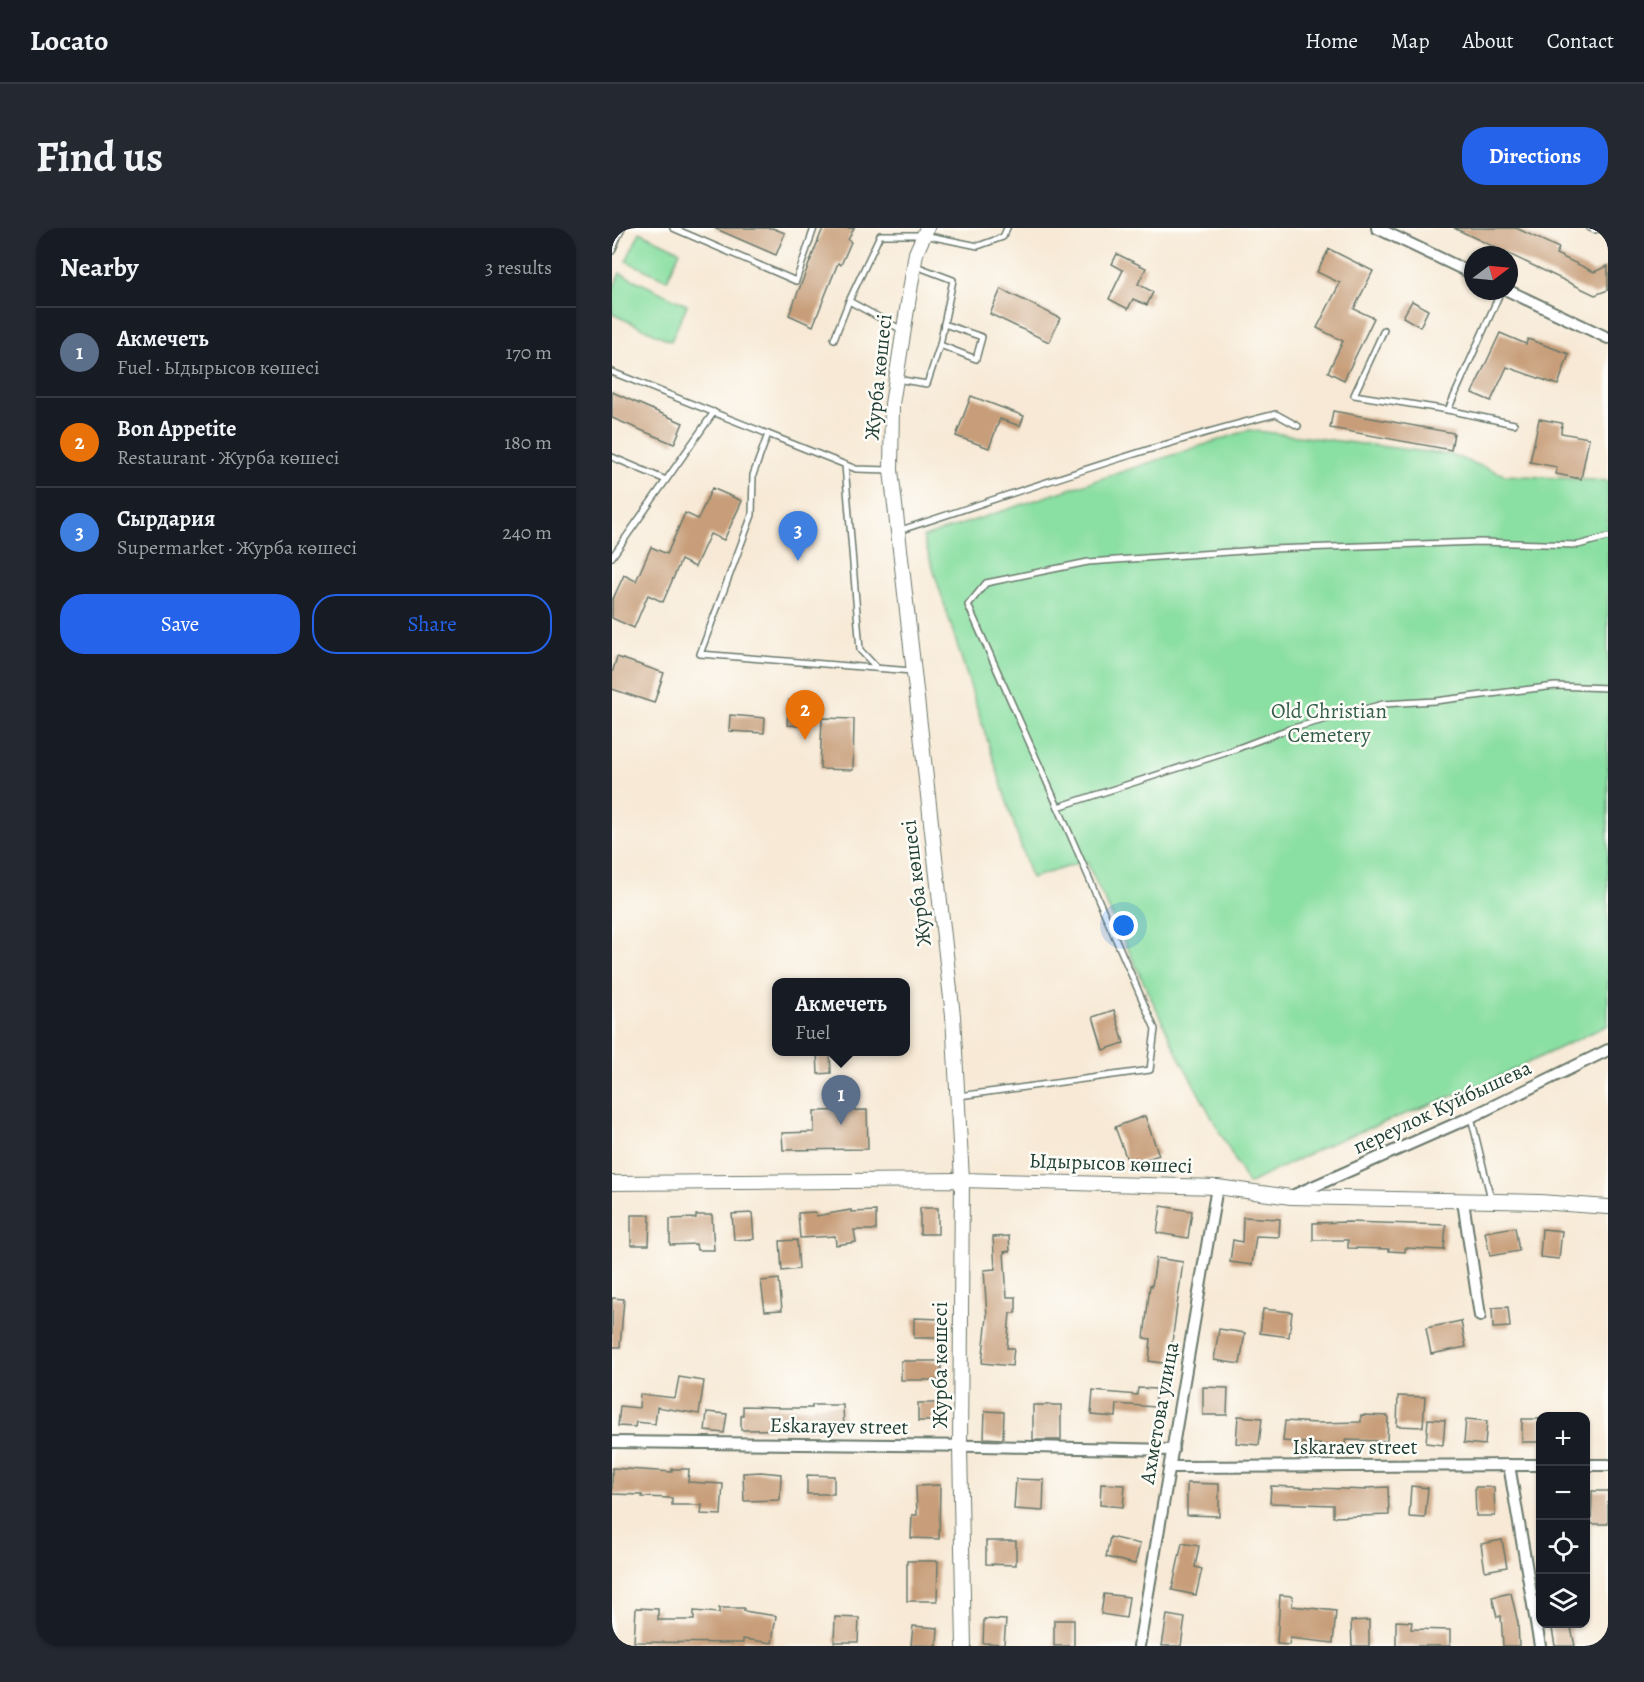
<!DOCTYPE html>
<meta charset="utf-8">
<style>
:root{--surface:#171b24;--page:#242831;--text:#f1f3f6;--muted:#9ea1a6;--line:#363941;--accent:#2563eb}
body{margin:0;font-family:Alegreya,serif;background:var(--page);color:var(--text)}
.controls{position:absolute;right:18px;bottom:18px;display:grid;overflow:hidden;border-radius:12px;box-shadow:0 2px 4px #0004}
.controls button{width:54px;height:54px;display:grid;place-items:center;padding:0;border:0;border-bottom:2px solid var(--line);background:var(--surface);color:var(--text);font:30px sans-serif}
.compass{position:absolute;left:852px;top:18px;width:54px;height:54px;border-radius:50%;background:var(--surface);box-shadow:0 2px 4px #0004;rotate:74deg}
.you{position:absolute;left:512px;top:698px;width:21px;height:21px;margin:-15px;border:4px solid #fff;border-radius:50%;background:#1a73e8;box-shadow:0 0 0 9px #1a73e833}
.badge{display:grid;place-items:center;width:39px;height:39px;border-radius:50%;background:var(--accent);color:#fff;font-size:20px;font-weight:700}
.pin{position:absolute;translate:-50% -50px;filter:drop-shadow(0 2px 3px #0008)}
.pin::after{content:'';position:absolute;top:32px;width:21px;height:18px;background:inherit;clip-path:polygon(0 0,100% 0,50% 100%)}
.popup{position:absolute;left:160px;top:750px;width:138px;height:78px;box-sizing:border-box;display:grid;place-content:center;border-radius:12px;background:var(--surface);filter:drop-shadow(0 2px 4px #0005);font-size:20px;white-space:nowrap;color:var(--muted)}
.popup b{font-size:22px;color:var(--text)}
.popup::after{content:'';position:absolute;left:50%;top:100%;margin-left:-12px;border:12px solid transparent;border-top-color:var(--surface)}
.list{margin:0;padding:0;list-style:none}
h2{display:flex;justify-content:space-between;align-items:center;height:78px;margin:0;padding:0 24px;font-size:26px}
h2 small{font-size:20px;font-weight:400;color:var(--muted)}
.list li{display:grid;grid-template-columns:39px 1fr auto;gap:18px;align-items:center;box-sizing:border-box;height:90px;padding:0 24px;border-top:2px solid var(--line)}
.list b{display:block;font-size:22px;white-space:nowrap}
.list p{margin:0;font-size:20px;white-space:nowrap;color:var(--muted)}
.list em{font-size:20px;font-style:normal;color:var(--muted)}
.actions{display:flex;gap:12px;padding:18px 24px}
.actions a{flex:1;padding:14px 0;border:2px solid var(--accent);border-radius:24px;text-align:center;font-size:21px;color:var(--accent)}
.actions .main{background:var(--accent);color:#fff}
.icon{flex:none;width:33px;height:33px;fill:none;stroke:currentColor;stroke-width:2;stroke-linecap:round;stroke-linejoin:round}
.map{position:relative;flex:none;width:996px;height:1418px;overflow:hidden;border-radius:24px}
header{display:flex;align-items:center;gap:36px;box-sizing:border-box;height:84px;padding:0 30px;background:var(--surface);border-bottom:2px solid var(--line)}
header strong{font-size:28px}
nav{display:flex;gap:33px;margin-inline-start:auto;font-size:21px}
.intro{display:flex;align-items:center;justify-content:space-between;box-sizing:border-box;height:144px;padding:0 36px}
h1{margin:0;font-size:42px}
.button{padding:15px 27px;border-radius:24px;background:var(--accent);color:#fff;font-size:21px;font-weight:700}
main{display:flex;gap:36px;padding:0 36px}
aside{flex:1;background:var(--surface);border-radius:24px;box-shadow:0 2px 4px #0004}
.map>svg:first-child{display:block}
.green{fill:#8adfa2;stroke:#548e6b;stroke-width:1.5}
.building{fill:#c79e79}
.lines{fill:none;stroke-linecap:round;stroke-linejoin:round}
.service-casing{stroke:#6b796c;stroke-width:8}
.minor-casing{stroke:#6b796c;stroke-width:14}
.tertiary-casing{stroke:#6b796c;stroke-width:16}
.service{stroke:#fff;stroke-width:5}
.minor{stroke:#fff;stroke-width:10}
.tertiary{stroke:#fff;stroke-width:14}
.labels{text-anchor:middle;stroke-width:5;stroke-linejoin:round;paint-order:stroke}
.street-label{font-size:21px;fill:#1f3d34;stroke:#fdfcf7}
.park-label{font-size:21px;fill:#345d4a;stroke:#fdfcf7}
</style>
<header>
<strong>Locato</strong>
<nav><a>Home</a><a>Map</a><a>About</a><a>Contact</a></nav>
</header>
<div class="intro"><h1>Find us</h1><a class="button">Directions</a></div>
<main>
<aside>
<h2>Nearby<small>3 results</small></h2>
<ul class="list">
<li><span class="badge" style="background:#5c6f8a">1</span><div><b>Акмечеть</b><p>Fuel · Ыдырысов көшесі</p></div><em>170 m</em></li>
<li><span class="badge" style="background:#e8710a">2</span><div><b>Bon Appetite</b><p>Restaurant · Журба көшесі</p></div><em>180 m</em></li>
<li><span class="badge" style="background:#3f7fe0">3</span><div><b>Сырдария</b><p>Supermarket · Журба көшесі</p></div><em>240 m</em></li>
</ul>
<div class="actions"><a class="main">Save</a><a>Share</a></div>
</aside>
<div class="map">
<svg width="996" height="1418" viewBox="0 0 996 1418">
<rect width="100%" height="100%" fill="#fdfcf7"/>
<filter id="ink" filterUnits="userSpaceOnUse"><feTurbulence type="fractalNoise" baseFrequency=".0167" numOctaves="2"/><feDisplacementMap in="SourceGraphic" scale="12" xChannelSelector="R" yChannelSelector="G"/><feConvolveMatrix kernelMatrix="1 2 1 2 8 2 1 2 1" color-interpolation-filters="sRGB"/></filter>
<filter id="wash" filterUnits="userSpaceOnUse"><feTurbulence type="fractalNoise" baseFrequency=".008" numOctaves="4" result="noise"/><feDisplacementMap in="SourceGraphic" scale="24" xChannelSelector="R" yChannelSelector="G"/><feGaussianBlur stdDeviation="1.35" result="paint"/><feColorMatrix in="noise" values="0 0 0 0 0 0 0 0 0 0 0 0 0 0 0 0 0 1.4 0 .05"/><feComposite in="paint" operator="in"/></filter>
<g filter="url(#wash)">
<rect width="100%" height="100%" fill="#f7e9d5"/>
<g class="green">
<polygon points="28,4 68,23 55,52 14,33"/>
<polygon points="8,45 75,77 59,113 0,86 0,63"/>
<polygon points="637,202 840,227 893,247 996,253 996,797 871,856 719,915 636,956 567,829 474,633 419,650 311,309"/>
</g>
<g id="blocks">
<g class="building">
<polygon points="102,0 160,0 173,5 164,27"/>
<polygon points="211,0 242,0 236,12 239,14 229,37 226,35 201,98 177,87"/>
<polygon points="842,0 904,0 947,20 944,26 982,44 996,38 996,62 983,67"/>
<polygon points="717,21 761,43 742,81 762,90 732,152 716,144 731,113 705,100 728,55 705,44"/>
<polygon points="505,26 534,40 526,56 541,64 535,77 521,71 516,81 497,71 511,42 500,36"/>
<polygon points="389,61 448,90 437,114 378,86"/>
<polygon points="800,73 816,82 808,99 791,89"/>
<polygon points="888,105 914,116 916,111 957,126 946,157 895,139 879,173 860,165"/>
<polygon points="0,164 71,195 62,216 0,190"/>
<polygon points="359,168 412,188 408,198 388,191 377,220 344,208"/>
<polygon points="721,183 842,205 839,222 718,200"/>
<polygon points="927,191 950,195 949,205 977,210 969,251 944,246 945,239 918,234"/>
<polygon points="100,260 130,273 112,312 98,306 83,339 69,332 51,374 36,367 22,400 0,390 0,373 12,347 24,353 39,319 55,326 73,285 86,291"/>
<polygon points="5,429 52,445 42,475 0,461 0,445"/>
<polygon points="177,472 190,473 188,498 175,497"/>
<polygon points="118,487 153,490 152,505 117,503"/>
<polygon points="210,490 242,491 241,542 208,541"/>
<polygon points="502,782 512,815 491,822 481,789"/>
<polygon points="205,824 218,824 219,845 206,846"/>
<polygon points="255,882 256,921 171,922 170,905 202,904 202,883"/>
<polygon points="533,888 547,927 517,937 503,899"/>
<polygon points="549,978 580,983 576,1010 545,1005"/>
<rect x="308" y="980" width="18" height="26"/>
<polygon points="239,982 239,984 264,983 264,1002 242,1002 244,1014 224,1017 223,1008 188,1010 186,985 203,984 204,988"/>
<polygon points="140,985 142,1011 122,1012 120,986"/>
<polygon points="19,987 38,987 37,1017 19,1017"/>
<polygon points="84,987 100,987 102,1022 85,1022 84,1016 58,1017 58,991 84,990"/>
<polygon points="631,989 668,991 667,1009 644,1008 640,1037 618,1034 621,1012 630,1014"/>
<polygon points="737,994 834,997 832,1022 793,1020 793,1024 777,1023 777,1021 736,1020 736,1012 701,1012 701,995"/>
<polygon points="903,999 907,1023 878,1028 873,1004"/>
<polygon points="930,1001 950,1003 947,1031 928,1029"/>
<polygon points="397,1008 398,1023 392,1024 395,1069 404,1069 404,1085 398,1085 395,1120 402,1120 400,1138 370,1135 375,1089 372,1042 383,1041 381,1009"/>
<polygon points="185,1012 187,1041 170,1043 168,1013"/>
<polygon points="544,1030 571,1034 557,1136 537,1133 539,1111 532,1110 538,1057 540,1058"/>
<polygon points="167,1051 170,1082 153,1083 149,1053"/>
<polygon points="0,1070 12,1071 8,1119 0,1119"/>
<polygon points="896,1079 898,1099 881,1100 880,1080"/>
<polygon points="651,1081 680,1084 677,1109 648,1105"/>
<polygon points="302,1090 329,1091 329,1110 302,1110"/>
<polygon points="849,1093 854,1119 819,1126 814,1100"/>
<polygon points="607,1101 633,1105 628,1136 602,1132"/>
<rect x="289" y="1133" width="40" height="19"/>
<polygon points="67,1149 92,1153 87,1186 45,1179 43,1196 24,1194 23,1199 6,1198 8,1178 27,1180 28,1166 63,1170"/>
<polygon points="591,1159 616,1160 615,1187 591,1187"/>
<polygon points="526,1160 544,1161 543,1179 505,1176 504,1189 479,1187 481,1163 525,1167"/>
<polygon points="786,1168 813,1169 811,1199 785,1198"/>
<rect x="306" y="1175" width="23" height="18"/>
<polygon points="200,1177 231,1177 232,1201 129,1202 129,1188 131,1188 131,1178 166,1179 166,1180 200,1180"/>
<rect x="421" y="1177" width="28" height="35"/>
<polygon points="373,1183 392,1184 391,1211 372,1210"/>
<polygon points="95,1184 115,1186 112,1205 93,1203"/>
<polygon points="749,1187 776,1188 775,1213 733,1212 734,1219 715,1219 715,1217 671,1213 673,1193 705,1195 749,1194"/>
<polygon points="626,1188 650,1190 647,1217 624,1215"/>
<polygon points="816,1191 833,1192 831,1217 814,1215"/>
<polygon points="854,1191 875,1193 873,1217 852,1215"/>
<rect x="910" y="1191" width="18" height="23"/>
<polygon points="0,1240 60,1244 60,1241 77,1241 76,1254 111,1256 109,1287 89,1286 90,1277 60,1277 60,1270 30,1269 30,1267 0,1266"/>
<polygon points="149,1244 169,1246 168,1272 132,1273 131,1245"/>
<polygon points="195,1247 222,1248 222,1266 195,1266"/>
<polygon points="404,1251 432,1252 431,1283 402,1281"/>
<polygon points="575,1255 607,1256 607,1288 575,1287"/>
<polygon points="489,1256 513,1257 511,1279 488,1277"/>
<polygon points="328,1257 327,1311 299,1310 300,1287 305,1287 304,1258"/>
<polygon points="659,1258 754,1262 754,1260 776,1259 777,1287 721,1289 721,1277 658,1275"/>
<polygon points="799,1258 816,1260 813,1290 797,1289"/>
<polygon points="863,1259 882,1259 883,1288 864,1288"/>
<polygon points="980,1263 996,1263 996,1296 979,1296"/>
<polygon points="498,1309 528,1316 523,1336 494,1329"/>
<polygon points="890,1312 895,1339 873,1343 869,1316"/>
<polygon points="374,1313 404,1313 404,1337 374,1336"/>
<polygon points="570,1315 587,1318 583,1339 590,1341 584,1367 560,1362"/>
<polygon points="295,1333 326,1333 325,1373 295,1373"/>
<polygon points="899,1365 906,1395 907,1418 891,1418 889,1388 885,1389 880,1369"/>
<polygon points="492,1366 517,1369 514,1390 489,1386"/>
<polygon points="668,1367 681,1368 680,1378 724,1383 721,1415 678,1410 677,1417 665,1416"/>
<polygon points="24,1380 46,1381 46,1392 82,1392 82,1383 107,1385 107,1380 132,1380 132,1383 164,1388 160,1415 131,1411 131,1415 22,1414"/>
<polygon points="555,1387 573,1390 569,1418 550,1418"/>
<polygon points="223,1389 247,1390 246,1414 222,1414"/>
<polygon points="372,1391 394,1392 392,1416 371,1415"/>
<rect x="442" y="1392" width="20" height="26"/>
<polygon points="757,1392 757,1418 740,1418 739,1393"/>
<polygon points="784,1393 800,1394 799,1401 838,1402 838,1418 784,1418"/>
<polygon points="939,1395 958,1395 963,1418 943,1418"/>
<polygon points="301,1398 326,1400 325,1418 299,1417"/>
</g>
</g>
</g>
<g filter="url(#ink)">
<use href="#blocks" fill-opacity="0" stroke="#6b796c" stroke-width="1.5"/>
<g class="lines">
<g class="service-casing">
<g id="service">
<polyline points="61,0 184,53 202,0"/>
<polyline points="978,0 982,2 991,0"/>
<polyline points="0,23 10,0"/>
<polyline points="290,102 237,73 268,7 312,7 366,18 391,9 395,0"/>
<polyline points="772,102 742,167 836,182 902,196"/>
<polyline points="222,111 237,73"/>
<polyline points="328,117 332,96"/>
<polyline points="0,144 244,241 277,242"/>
<polyline points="284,151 315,156 328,117 364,131 370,109 332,96 341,52 304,38"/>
<polyline points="836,182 889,63"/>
<polyline points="156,206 141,247 140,287 88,426 300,443"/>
<polyline points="0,229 54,252"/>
<polyline points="233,237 248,422 265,440"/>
<path d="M286,303C412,262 536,218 664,186L686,198"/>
<polyline points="0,329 102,184"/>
<polyline points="446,579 356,377 374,355 476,334 659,321 868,314 966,317 996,309"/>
<polyline points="347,868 538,842 543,801 446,579 613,525 674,502 771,476 823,473 943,458 996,460"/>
<polyline points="859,889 879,971"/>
</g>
</g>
<g class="minor-casing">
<g id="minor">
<polyline points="765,0 861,46"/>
<polyline points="897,63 996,110"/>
<polyline points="680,968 859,889 996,822"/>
<polyline points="851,973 868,1088"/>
<polyline points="0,1214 370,1218 561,1222"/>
<polyline points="897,1237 928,1418"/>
<polyline points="974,1237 996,1237"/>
<polyline points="558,1239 928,1237"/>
<polyline points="527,1418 605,959"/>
</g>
</g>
<g class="tertiary-casing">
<g id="tertiary">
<polyline points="315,0 304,25 280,176 279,242 341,788 350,952 348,1219 352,1418"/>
<polyline points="0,955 350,952 605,959 679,969 928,974 996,979"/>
</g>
</g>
<use href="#service" class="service"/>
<use href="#minor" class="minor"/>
<use href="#tertiary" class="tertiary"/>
</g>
</g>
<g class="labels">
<g class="street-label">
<text transform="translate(266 149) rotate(-84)" y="7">Журба көшесі</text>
<text transform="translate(304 655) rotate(-97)" y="7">Журба көшесі</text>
<text transform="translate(830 879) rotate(-25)" y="7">переулок Куйбышева</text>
<text transform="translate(499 935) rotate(2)" y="7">Ыдырысов көшесі</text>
<text transform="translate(328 1137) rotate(-90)" y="7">Журба көшесі</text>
<text transform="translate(547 1185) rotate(-80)" y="7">Ахметова улица</text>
<text transform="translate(227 1198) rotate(1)" y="7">Eskarayev street</text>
<text x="743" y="1226">Iskaraev street</text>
</g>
<g class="park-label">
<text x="717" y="490">Old Christian<tspan x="717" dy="24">Cemetery</tspan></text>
</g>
</g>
</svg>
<div class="controls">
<button>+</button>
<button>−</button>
<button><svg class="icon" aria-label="locate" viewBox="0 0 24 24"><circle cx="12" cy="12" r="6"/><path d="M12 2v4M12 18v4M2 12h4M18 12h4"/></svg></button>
<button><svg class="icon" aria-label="layers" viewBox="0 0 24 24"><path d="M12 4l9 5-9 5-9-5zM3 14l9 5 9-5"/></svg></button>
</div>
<svg class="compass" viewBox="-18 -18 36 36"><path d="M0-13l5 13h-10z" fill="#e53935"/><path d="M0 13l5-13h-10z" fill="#9ea1a6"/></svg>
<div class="you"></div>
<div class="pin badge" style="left:229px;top:897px;background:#5c6f8a">1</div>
<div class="popup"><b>Акмечеть</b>Fuel</div>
<div class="pin badge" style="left:193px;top:512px;background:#e8710a">2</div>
<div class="pin badge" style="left:186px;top:333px;background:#3f7fe0">3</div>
</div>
</main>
